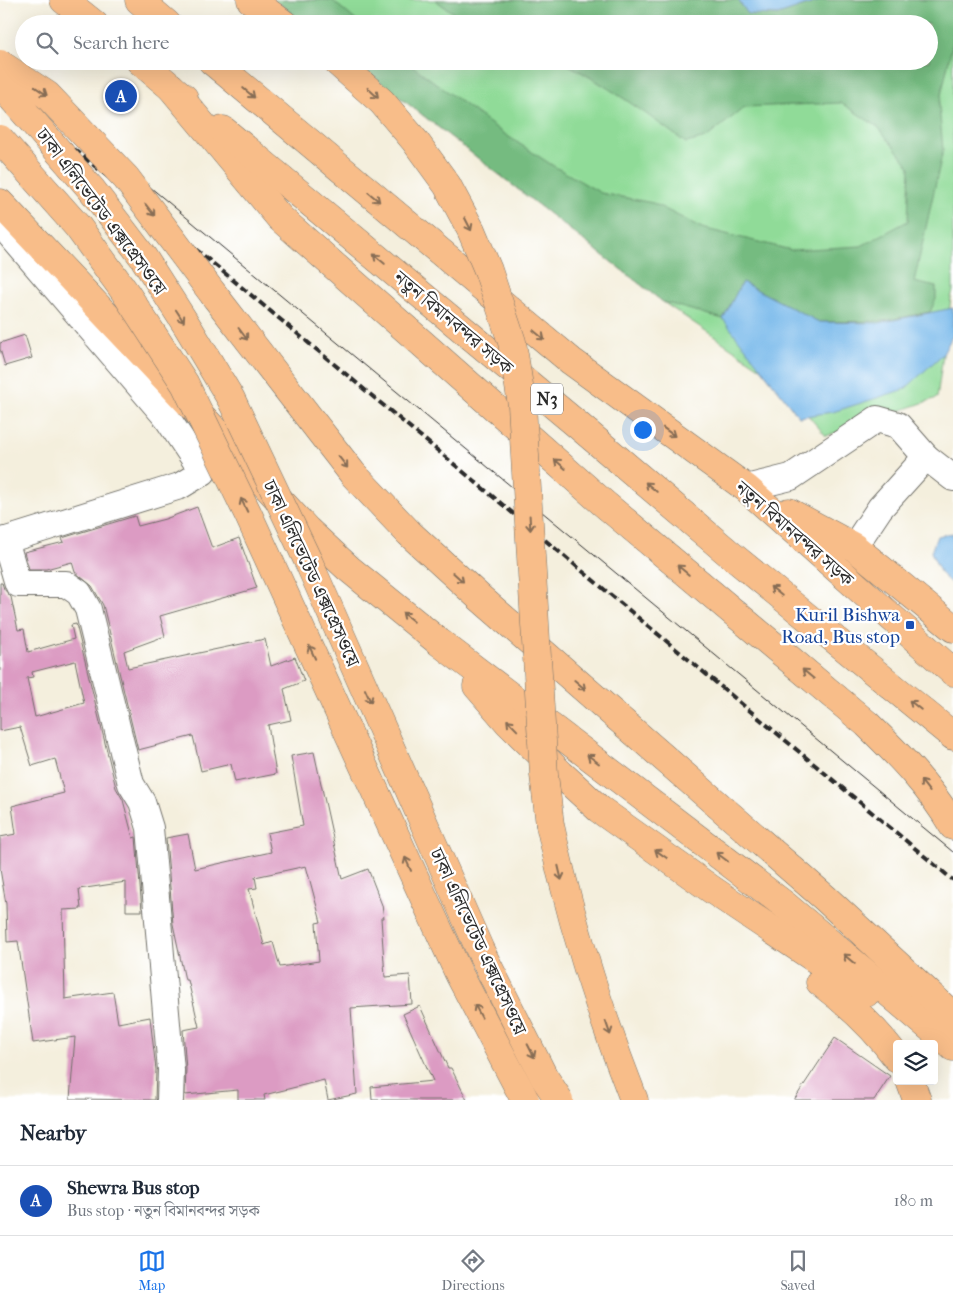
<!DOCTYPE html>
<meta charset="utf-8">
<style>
:root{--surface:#fff;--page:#f2f2f3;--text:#1f2937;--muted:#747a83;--line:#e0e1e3;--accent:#1a73e8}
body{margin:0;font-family:"IM FELL French Canon","Noto Serif Bengali",serif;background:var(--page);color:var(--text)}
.controls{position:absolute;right:15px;bottom:15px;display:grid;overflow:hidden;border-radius:5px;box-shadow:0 5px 20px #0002}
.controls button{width:45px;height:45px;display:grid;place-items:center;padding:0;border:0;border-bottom:1px solid var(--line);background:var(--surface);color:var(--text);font:25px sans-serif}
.you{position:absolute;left:642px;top:429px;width:18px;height:18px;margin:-12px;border:4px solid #fff;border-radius:50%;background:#1a73e8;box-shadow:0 0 0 8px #1a73e833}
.badge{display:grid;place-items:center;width:32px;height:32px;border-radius:50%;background:var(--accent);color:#fff;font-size:16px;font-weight:700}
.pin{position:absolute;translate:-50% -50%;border:2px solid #fff;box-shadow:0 1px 5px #0006}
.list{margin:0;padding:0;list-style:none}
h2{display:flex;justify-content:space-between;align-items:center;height:65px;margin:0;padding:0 20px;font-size:21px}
h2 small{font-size:16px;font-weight:400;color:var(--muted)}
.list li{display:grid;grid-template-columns:32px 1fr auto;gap:15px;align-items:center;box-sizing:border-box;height:70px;padding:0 20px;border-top:1px solid var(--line)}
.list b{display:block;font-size:19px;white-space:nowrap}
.list p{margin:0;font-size:16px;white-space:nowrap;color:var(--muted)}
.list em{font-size:16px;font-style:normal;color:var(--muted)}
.icon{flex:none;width:28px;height:28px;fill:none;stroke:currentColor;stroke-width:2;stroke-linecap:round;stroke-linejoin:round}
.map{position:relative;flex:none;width:953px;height:1100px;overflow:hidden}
.search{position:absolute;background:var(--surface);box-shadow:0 5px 20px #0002;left:15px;right:15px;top:15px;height:55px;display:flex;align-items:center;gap:12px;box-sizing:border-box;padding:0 18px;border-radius:28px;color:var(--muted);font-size:19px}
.sheet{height:135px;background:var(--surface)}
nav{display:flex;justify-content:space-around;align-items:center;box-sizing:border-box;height:70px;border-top:1px solid var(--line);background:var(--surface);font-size:14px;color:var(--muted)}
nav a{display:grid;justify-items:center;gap:2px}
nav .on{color:var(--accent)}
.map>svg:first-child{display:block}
.green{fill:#90db98;stroke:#5e8362}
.forest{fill:#74bb80;stroke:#507356}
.water{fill:#75b7ea;stroke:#50718a}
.building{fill:#dc9bc3;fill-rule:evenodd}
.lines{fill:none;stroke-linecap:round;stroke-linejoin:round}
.minor-casing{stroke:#717069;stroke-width:28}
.highway-casing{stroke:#717069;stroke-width:29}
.minor{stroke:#fff;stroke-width:26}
.highway{stroke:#f8bd89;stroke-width:28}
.tram{stroke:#2b2b2b;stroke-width:1}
.rail{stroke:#2b2b2b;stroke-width:4;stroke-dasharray:8 4;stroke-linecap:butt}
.highway-bridge-casing{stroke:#717069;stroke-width:29;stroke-linecap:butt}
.highway-bridge{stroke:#f8bd89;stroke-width:28}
.oneway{stroke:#876d55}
.transit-dot{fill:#1a4fb4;stroke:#fff;stroke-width:2}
.labels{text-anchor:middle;stroke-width:4.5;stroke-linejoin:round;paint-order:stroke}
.shield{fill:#fff;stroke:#6b6b6b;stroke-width:1}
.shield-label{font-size:18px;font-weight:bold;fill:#2b2b2b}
.street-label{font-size:19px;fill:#2b2b2b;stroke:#fff}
.transit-label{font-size:19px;fill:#164399;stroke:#fff;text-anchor:end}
</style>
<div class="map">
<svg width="953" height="1100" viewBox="0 0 953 1100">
<rect width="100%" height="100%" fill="#fff"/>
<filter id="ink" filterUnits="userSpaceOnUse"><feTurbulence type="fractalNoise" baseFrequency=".02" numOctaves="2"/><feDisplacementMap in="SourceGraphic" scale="10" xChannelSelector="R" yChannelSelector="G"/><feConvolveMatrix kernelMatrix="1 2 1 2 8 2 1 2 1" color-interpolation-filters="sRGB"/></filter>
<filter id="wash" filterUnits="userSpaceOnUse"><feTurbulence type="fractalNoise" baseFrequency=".0096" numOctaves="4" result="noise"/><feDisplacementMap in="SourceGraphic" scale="20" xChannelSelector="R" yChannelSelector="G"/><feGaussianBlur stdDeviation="1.12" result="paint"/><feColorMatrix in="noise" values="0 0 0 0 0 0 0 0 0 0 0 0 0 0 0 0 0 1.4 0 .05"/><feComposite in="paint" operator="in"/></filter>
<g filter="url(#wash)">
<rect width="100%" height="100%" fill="#f4efdd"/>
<polygon class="green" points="274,0 953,0 953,291 951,298 937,398 826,436 774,377 663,302 353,61 929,61 929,24 305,24"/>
<g class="forest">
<polygon points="283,0 332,0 360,24 305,24 280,4"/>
<path d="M435,0H738L748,14L778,15L822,0H953V41L939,105L943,150L914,282L936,287V299L930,312L883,321L819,322L742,282L723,319L663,302L353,61H406L503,133L552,165L601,193L653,203L702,228L791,250L861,246L908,221L910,167L878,127L841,103L745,107L706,138L686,143C646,113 605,84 561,61H929V24H469Z"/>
</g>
<g class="water">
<polygon points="738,0 822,0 778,15 748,14"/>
<polygon points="742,282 819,322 879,323 953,308 953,335 943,354 905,389 833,412 799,417 723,319"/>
<polygon points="953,533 953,585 941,574 931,552 937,536"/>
</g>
<g id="blocks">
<g class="building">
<polygon points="25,335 32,358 5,366 0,349 0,343"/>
<polygon points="197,507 212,548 239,538 257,588 160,616 165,636 124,651 128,668 265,639 271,666 295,657 304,681 284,689 291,720 268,725 276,774 235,782 231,764 201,771 193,736 138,750 103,605 92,586 75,572 72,562 46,569 29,569 24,552 64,542 62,538 135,516 138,526 165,519"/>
<path d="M0,583H2L4,589L11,597L18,630L24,629L28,652L74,639L71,625L76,624L116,788L123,800L133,838L136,837L142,911H126V882L79,889L81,909L63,910L65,999L113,992L118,1023L150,1017L156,1070L155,1100L70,1099L75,1037L33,1043L18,941L7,942L6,904L0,869V837L16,834L12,806L64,793L55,759L32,766L20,727L0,731ZM75,661L84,703L35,717L27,678L33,677L32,672Z"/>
<path d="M314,752L342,879L368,869L382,905L384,918H381L385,977L410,975L412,1004L351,1008L357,1094L328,1100L324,1080L264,1095L265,1100H238V1090L185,1095L186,1069L183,1030L199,1027L188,980H185L173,924L166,838L188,834L195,869L271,852L267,833L303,826L291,756ZM306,866L321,922L316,923L319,961L280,967L273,942L264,945L249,889L257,888L255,877Z"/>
<polygon points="420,1006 448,1068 451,1068 467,1100 372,1100 371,1087 433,1081 403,1014"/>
<polygon points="835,1038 890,1076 874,1100 794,1100"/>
</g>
</g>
</g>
<g filter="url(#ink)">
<use href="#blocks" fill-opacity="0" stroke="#717069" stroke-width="1"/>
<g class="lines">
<g class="minor-casing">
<g id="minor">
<polyline points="0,223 167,418 203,472 180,486 0,542"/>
<polyline points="746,488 791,477 877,419 898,425 926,457 953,478"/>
<polyline points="5,540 18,584 66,584 79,593 88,609 131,784 142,802 150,828 171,1070 170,1100"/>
<polyline points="854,547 880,508 926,457"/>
</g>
</g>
<g class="highway-casing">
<g id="highway">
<polyline points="64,0 94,24"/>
<polyline points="139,0 167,24"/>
<polyline points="251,0 284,24"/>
<polyline points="140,61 184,98"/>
<polyline points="212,61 571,361 746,488 953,672"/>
<path d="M171,87L280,218L602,502L867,724C899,755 931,788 953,826"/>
<polyline points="223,130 573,421 731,555 953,736"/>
<polyline points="0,203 238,455 307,530 348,568 439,642 786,906 953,1047"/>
<polyline points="214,295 353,474 409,533 479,597 825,898 953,1016"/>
<polyline points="789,512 854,547 953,628"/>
<polyline points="477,686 509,723 561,774 599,809 711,889 866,993"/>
<path d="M550,825C570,919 599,1011 634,1100"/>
<path d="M820,982C849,1004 875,1028 897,1058"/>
<polyline points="910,1081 917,1100"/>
</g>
</g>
<use href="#minor" class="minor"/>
<use href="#highway" class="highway"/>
<polyline class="tram" points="0,62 228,252 953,852"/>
<polyline class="rail" points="0,88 221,270 953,880"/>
<g class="highway-bridge-casing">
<g id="highway-bridge">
<polyline points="336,61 382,102 415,141 447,185 471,230 488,270 512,342 522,405 544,775 550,825"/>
<polyline points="0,64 47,95 126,178 214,295"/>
<polyline points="0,84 92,190 143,257 189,329 231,399 309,563 480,950 544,1077 559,1100"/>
<polyline points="0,139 78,227 125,292 185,384 248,514 459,974 525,1100"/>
</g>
</g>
<use href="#highway-bridge" class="highway-bridge"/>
</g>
<defs><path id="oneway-shaft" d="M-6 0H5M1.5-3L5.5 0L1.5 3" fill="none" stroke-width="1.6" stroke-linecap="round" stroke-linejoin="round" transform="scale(1.25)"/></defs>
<g class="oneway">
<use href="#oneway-shaft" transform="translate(41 91) rotate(35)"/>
<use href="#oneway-shaft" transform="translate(249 93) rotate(40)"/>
<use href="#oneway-shaft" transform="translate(373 93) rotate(43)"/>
<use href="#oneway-shaft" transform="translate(374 197) rotate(40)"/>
<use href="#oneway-shaft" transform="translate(150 210) rotate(52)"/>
<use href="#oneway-shaft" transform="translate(468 224) rotate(63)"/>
<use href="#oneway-shaft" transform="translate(379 259) rotate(-140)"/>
<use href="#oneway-shaft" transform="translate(180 316) rotate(57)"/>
<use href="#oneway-shaft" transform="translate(243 334) rotate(53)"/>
<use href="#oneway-shaft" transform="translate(539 335) rotate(40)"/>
<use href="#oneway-shaft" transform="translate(669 432) rotate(36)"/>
<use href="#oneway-shaft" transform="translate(343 462) rotate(52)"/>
<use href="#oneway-shaft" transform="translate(560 464) rotate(-139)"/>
<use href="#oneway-shaft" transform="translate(651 487) rotate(-140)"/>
<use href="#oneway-shaft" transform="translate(244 505) rotate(-116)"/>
<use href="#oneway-shaft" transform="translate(530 523) rotate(87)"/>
<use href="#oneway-shaft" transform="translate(683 570) rotate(-140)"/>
<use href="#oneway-shaft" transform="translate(458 577) rotate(42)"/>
<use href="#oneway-shaft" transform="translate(776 591) rotate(-141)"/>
<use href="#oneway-shaft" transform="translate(408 617) rotate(-141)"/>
<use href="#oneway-shaft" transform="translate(312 652) rotate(-115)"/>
<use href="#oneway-shaft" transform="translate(808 674) rotate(-140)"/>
<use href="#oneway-shaft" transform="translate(580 685) rotate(41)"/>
<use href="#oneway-shaft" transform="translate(368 696) rotate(66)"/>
<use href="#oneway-shaft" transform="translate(915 705) rotate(-141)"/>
<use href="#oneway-shaft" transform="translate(512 725) rotate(-134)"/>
<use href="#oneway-shaft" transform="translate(593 759) rotate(-143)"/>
<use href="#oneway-shaft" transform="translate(925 786) rotate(-128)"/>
<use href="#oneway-shaft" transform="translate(661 854) rotate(-145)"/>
<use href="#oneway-shaft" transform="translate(722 857) rotate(-143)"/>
<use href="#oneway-shaft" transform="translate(408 864) rotate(-114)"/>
<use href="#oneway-shaft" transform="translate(560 873) rotate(77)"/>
<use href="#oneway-shaft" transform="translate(849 959) rotate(-140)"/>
<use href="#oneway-shaft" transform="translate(478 1011) rotate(-118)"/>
<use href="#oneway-shaft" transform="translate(608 1028) rotate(71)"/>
<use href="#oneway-shaft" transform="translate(531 1051) rotate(63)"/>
</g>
</g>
<rect class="transit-dot" x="905" y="620" width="10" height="10" rx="2.5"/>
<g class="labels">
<rect class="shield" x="531" y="383.5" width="32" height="31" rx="4"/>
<g class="shield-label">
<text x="547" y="405">N3</text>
</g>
<g class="street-label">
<text transform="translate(102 211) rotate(53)" y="7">ঢাকা এলিভেটেড এক্সপ্রেসওয়ে</text>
<text transform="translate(454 322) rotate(40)" y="7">নতুন বিমানবন্দর সড়ক</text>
<text transform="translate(795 533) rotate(41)" y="7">নতুন বিমানবন্দর সড়ক</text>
<text transform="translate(312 573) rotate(65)" y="7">ঢাকা এলিভেটেড এক্সপ্রেসওয়ে</text>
<text transform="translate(479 941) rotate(65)" y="7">ঢাকা এলিভেটেড এক্সপ্রেসওয়ে</text>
</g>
<g class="transit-label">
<text x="900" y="621">Kuril Bishwa<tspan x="900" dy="22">Road, Bus stop</tspan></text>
</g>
</g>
</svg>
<div class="controls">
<button><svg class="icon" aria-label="layers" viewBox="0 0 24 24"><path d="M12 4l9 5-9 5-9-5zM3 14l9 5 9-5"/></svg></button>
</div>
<div class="you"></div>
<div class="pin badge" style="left:121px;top:96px;background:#1a4fb4">A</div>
<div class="search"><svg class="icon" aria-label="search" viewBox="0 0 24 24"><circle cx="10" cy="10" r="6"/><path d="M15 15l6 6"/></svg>Search here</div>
</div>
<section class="sheet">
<h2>Nearby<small></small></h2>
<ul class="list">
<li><span class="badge" style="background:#1a4fb4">A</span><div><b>Shewra Bus stop</b><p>Bus stop · নতুন বিমানবন্দর সড়ক</p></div><em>180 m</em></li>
</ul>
</section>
<nav>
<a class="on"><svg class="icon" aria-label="map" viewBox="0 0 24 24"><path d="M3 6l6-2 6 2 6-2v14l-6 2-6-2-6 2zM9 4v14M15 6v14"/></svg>Map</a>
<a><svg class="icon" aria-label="directions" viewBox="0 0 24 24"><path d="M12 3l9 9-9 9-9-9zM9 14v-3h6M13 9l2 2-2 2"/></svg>Directions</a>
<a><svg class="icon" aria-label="saved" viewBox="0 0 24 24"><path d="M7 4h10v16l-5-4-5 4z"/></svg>Saved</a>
</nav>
